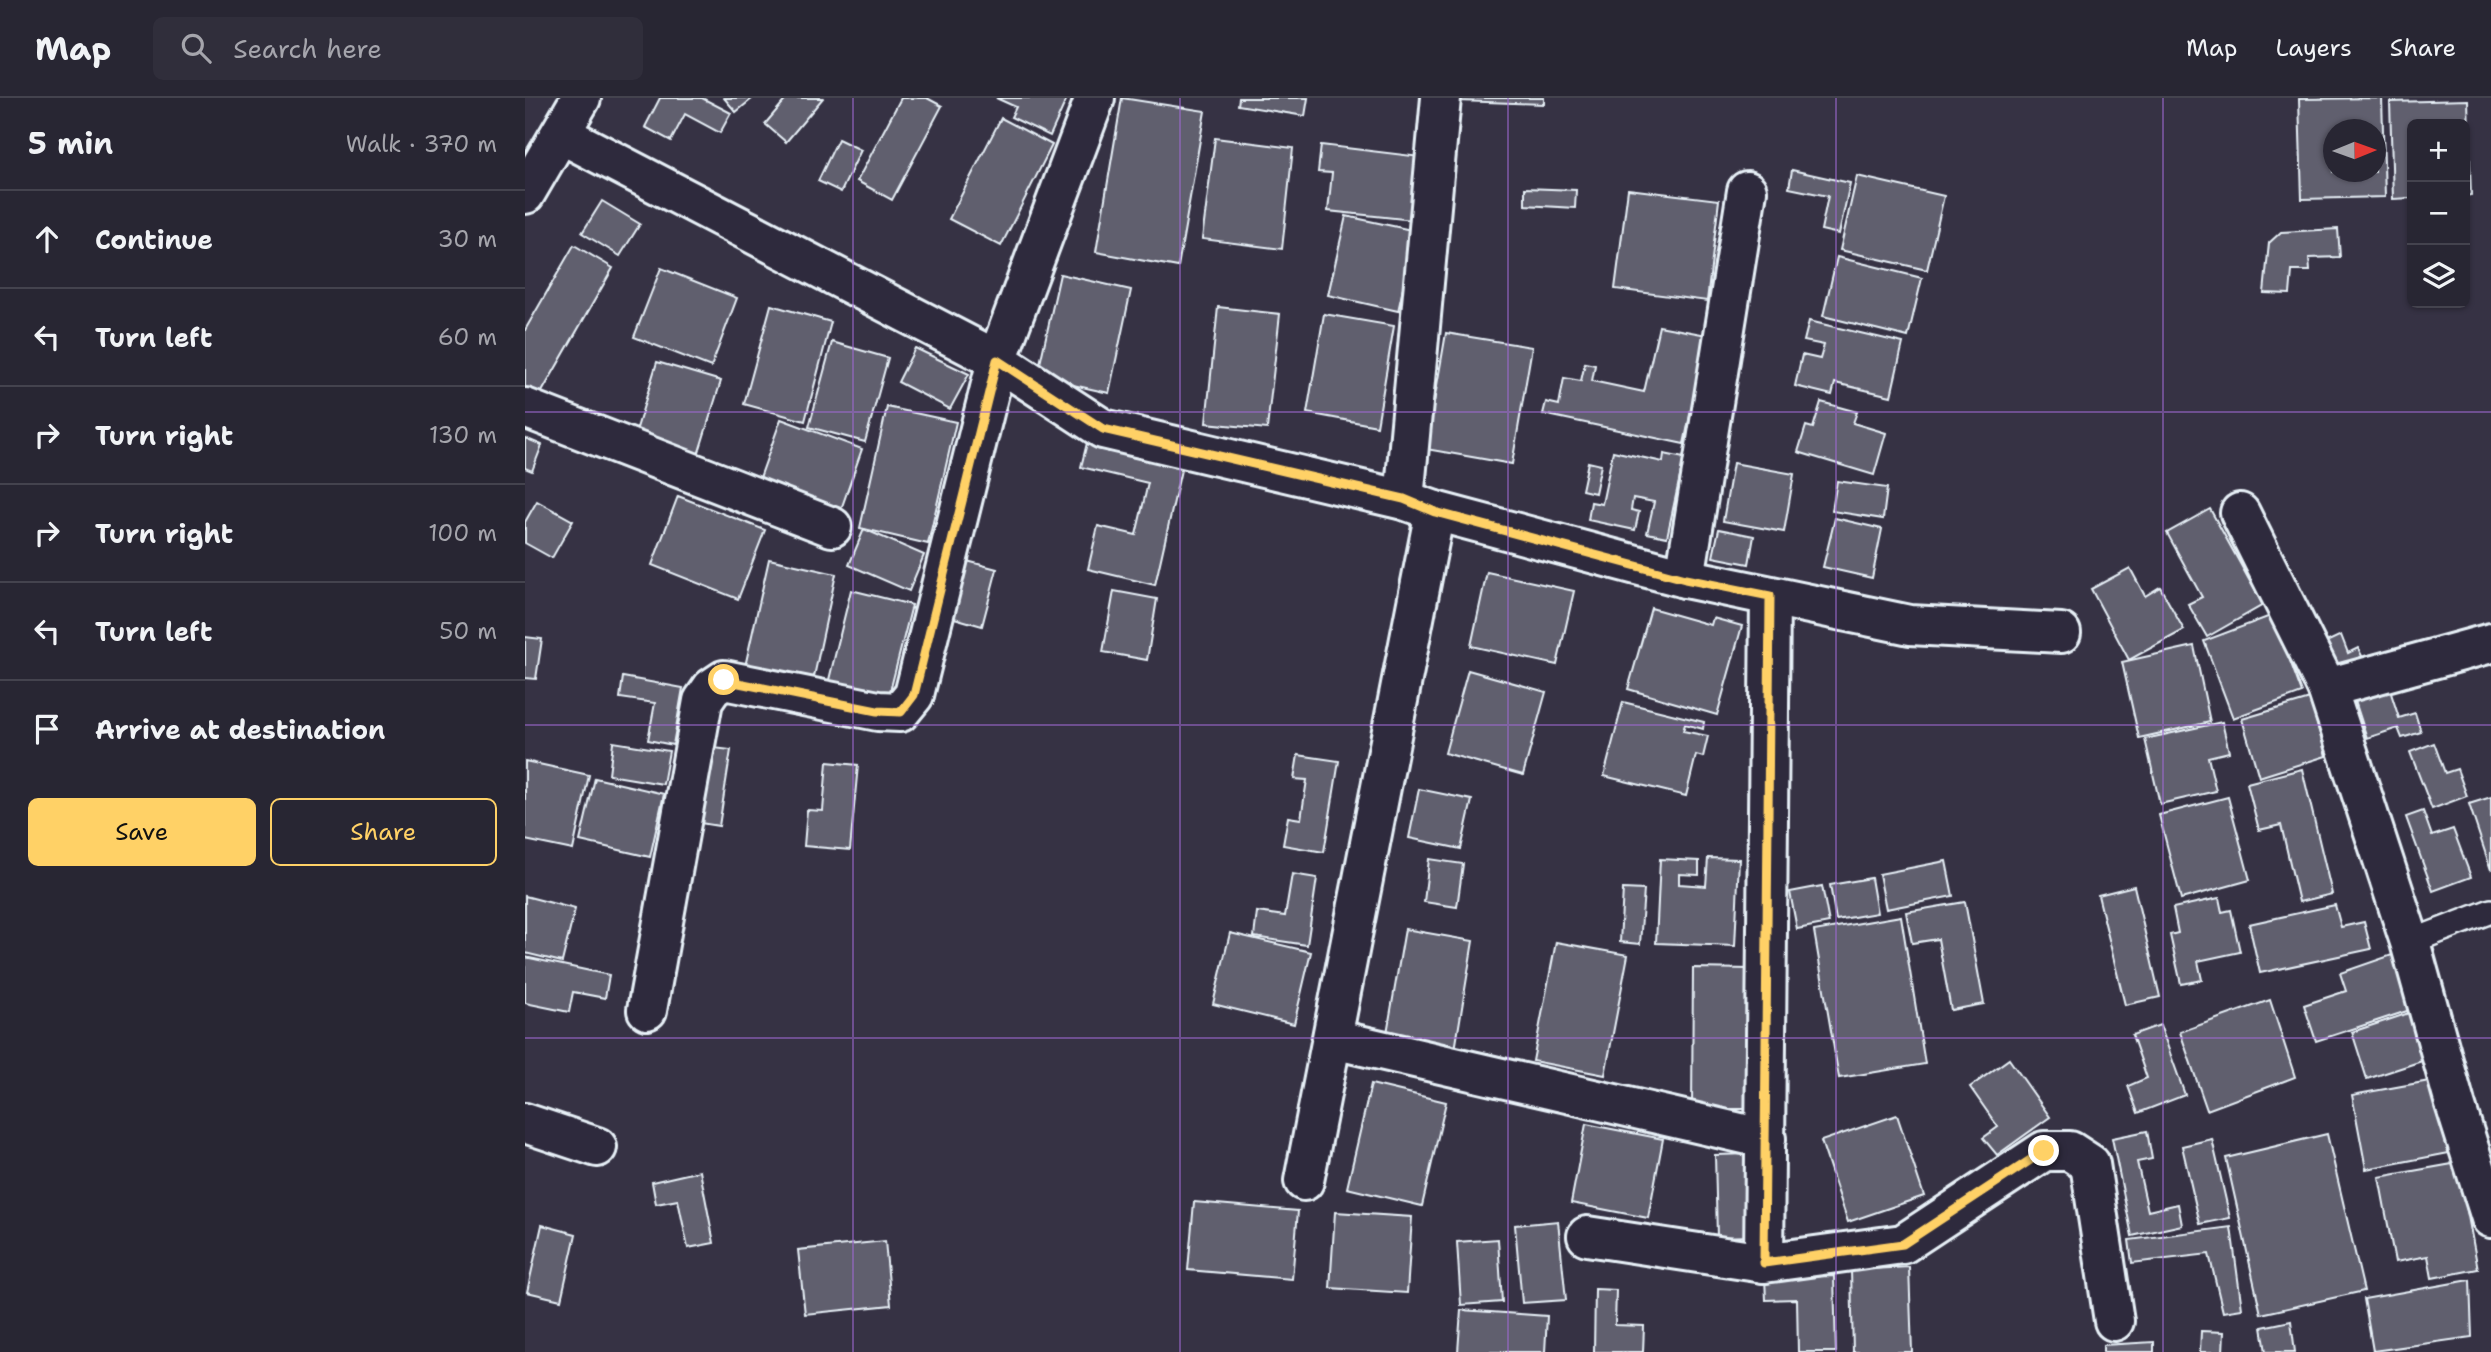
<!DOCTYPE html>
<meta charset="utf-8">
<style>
:root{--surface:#282633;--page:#302e3b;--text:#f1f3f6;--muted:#a5a5ac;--line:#44434e;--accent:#ffd166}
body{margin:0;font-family:"Shantell Sans",sans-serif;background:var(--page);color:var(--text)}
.controls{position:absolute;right:21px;top:21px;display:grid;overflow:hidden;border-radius:10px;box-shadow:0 2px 5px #0004}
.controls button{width:63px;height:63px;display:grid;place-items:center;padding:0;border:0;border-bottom:2px solid var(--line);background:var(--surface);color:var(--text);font:35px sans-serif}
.compass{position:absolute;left:1798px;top:21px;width:63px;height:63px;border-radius:50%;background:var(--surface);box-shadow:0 2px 5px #0004;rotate:89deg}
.stop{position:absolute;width:21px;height:21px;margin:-16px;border:5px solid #ffd166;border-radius:50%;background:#fff}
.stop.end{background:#ffd166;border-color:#fff;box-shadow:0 2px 7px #0008}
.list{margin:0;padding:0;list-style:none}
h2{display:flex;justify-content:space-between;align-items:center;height:91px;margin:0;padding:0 28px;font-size:30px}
h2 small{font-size:23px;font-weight:400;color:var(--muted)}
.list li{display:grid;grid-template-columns:46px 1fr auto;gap:21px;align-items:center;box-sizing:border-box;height:98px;padding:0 28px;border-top:2px solid var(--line)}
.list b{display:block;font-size:26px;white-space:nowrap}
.list em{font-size:23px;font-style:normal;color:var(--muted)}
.actions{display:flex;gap:14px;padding:21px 28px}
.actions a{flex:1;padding:16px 0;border:2px solid var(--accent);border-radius:10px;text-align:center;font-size:24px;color:var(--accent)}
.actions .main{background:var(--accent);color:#111}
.icon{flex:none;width:38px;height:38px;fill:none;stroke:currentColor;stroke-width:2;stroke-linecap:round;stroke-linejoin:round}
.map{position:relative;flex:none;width:1966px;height:1254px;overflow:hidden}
header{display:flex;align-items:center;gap:42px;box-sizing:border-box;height:98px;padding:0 35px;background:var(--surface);border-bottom:2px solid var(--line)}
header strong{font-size:33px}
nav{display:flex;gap:38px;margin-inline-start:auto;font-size:24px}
.search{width:490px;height:63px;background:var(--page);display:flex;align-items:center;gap:18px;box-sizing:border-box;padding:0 24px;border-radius:10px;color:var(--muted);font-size:26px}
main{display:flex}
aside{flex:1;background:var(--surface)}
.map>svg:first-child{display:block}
.building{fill:#605e6e;stroke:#e8f1f8;stroke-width:2;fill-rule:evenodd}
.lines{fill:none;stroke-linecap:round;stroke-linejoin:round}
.lane-casing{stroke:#e8f1f8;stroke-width:28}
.street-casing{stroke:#e8f1f8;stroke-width:44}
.secondary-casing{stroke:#e8f1f8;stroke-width:44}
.lane{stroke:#2f2a3d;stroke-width:23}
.street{stroke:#2f2a3d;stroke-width:38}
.secondary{stroke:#2f2a3d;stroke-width:38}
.route{stroke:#ffd166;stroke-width:9}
.grid{fill:none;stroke:#9c67d0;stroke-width:2;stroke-opacity:0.55}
</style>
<header>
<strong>Map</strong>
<div class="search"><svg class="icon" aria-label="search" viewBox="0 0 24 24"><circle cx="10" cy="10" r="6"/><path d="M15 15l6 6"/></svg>Search here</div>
<nav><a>Map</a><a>Layers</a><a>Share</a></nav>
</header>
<main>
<aside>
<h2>5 min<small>Walk · 370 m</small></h2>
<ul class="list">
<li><svg class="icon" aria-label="ahead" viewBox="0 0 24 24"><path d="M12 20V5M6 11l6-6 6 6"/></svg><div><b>Continue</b></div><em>30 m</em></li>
<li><svg class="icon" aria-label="left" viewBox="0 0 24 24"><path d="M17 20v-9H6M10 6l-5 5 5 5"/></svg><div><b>Turn left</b></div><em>60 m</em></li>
<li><svg class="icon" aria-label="right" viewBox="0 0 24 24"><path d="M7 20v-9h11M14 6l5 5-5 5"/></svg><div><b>Turn right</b></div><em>130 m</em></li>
<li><svg class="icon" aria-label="right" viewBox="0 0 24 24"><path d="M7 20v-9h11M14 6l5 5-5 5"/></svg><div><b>Turn right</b></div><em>100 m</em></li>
<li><svg class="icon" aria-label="left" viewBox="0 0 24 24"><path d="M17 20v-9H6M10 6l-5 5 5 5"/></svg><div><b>Turn left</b></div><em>50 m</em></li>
<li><svg class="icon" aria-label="arrive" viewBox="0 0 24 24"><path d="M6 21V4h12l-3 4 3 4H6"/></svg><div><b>Arrive at destination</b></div></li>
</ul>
<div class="actions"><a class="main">Save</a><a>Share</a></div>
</aside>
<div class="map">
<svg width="1966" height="1254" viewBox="0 0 1966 1254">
<rect width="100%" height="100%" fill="#363244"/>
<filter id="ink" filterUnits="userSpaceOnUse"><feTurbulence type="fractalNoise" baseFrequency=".0143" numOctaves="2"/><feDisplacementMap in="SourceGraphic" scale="14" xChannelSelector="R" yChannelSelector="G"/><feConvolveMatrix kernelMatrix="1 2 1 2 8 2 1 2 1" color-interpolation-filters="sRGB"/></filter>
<g filter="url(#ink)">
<g class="building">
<polygon points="135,0 177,0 206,15 195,35 160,16 146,43 120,29"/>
<polygon points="199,0 228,0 211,14"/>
<polygon points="262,0 298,0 261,44 240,26"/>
<polygon points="376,0 402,0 417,8 367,102 332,83"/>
<polygon points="471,0 542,0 525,38 486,19 491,9"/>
<polygon points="597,0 680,13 653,169 571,154"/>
<polygon points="714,0 783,0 780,18 713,7"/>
<polygon points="934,0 1019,0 1019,6 934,3"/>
<path d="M1857,0L1860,99L1777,101L1774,1ZM1808,32H1850V74H1808Z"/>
<polygon points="1943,2 1946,97 1940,98 1940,26 1887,26 1887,100 1868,101 1865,4"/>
<polygon points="476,20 527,47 476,148 424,121"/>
<polygon points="690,40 768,50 757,151 677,141"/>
<polygon points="313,41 336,52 316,94 293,83"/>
<polygon points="796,47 896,59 888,122 803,113 807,75 793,74"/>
<polygon points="1267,72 1325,85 1314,136 1296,132 1303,98 1264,90"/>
<polygon points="1332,78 1419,98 1402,172 1315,152"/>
<polygon points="1000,90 1051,92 1050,110 1000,107"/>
<polygon points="1103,91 1194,102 1182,203 1090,191"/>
<polygon points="77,103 115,126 95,158 57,135"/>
<polygon points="821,118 891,133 873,213 803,197"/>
<polygon points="1813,131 1815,159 1784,160 1785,173 1767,173 1765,196 1739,195 1744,145 1756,134"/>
<polygon points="49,147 88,170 10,306 0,300 0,232"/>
<polygon points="1312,159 1397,180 1383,239 1298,218"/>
<polygon points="136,170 212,200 186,269 109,239"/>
<polygon points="535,176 606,192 584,295 512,279"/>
<polygon points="246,207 306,224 280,323 219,306"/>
<polygon points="693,209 755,216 742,331 681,325"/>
<polygon points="799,216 869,228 852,328 782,315"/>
<polygon points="1284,223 1378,245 1366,298 1310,285 1307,297 1270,288 1277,257 1295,261 1299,247 1279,243"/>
<polygon points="1134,228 1182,237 1159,346 1018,316 1021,304 1034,307 1039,280 1056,283 1060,265 1070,267 1067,283 1119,294"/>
<polygon points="921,235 1007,249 987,366 901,351"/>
<polygon points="307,244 363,260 340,344 284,329"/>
<polygon points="390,250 444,276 425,311 373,284"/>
<polygon points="132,264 196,283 169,370 106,350"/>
<polygon points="1296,304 1332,314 1328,325 1361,335 1349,377 1273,354 1281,328 1288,330"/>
<polygon points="362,309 431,324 403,446 335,430"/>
<polygon points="256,321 337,351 313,420 231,391"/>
<polygon points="0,340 17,347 7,373 0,370"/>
<polygon points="563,341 658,363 630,487 563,471 573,428 611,437 623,385 556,369"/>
<polygon points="1088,353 1138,364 1139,356 1159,360 1142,439 1122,435 1129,404 1108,400 1106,412 1114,414 1110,432 1063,422 1066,404 1077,406"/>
<polygon points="1063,364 1076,367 1070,395 1057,392"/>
<polygon points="1208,365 1269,376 1259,434 1198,423"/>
<polygon points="1312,383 1362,390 1358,421 1307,413"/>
<polygon points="153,398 240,432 213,501 127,467"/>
<polygon points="12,403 48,423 27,460 0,445 0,424"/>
<polygon points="1685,411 1738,507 1682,539 1663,506 1677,499 1642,435"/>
<polygon points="1310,420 1357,431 1347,480 1298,469"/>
<polygon points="339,431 399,457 384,493 324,467"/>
<polygon points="1194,431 1229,438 1224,466 1188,459"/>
<polygon points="244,461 311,476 287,588 219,573"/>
<polygon points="442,463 472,471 457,528 426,519"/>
<polygon points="1605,470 1620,498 1635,489 1659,532 1604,562 1566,491"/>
<polygon points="962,474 1049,493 1032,567 946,548"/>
<polygon points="326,492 387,507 362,605 302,590"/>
<polygon points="589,493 632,501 622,562 578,554"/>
<polygon points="1126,510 1186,527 1188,520 1217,528 1192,617 1103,591"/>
<polygon points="1748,517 1777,595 1708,620 1679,543"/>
<polygon points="1816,537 1823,555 1833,550 1840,564 1809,578 1795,547"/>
<polygon points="0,539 17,541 11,581 0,580"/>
<polygon points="1669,548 1685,624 1614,640 1597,564"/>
<polygon points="943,572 1021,594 998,677 920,655"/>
<polygon points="98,579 158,590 148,647 123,642 130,605 95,600"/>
<polygon points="1865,592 1874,620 1890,615 1896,634 1877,640 1873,630 1842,640 1830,603"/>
<polygon points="1785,601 1801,658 1734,679 1717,621"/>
<polygon points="1098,604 1179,624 1178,631 1160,626 1158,633 1183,638 1178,659 1171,657 1161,698 1079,678"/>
<polygon points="1697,624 1704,654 1683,659 1691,693 1635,706 1620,641"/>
<polygon points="88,644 144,653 138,686 84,677"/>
<polygon points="1909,645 1920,675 1932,671 1942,698 1907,711 1885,654"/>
<polygon points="181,649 206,652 194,728 169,724"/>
<polygon points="773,657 814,663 799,754 758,747 763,719 776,721 782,682 769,681"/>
<polygon points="0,663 64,677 48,752 0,742"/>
<polygon points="302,664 333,667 325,752 279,748 282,712 298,713"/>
<polygon points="1777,671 1807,796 1774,804 1756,727 1734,732 1722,685"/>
<polygon points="70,680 139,696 125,759 55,743"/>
<polygon points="894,691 947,702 936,751 884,740"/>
<polygon points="1703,699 1725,782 1656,801 1634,717"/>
<polygon points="1966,699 1966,772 1944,706"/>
<polygon points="1898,713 1907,738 1928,731 1946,779 1908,793 1881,719"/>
<polygon points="1183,760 1214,761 1210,848 1131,845 1135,761 1174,763 1174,777 1154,776 1154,786 1181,788"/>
<polygon points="904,761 938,766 932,809 899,804"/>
<polygon points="1421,763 1428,798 1361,811 1354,776"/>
<polygon points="767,776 792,780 782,847 729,839 732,814 760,818"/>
<polygon points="1346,780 1352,815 1311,822 1305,787"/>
<polygon points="1297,788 1304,825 1272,831 1265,794"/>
<polygon points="1609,788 1635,899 1600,907 1573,797"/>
<polygon points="1098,791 1119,792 1115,846 1095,844"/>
<polygon points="0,798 50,811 37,864 0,855"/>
<polygon points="1694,800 1697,814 1706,812 1715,854 1673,863 1677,882 1656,886 1645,837 1653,835 1648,810"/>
<polygon points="1440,804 1459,906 1426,912 1413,841 1387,845 1381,814"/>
<polygon points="1810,807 1816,829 1839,824 1846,851 1735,875 1724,826"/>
<polygon points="1376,818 1400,966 1314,980 1289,833"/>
<polygon points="880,831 948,843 930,952 861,941"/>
<polygon points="705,835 786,854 769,926 688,906"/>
<polygon points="1031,844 1103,857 1080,977 1008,963"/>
<polygon points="1870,856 1888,911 1791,943 1779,907 1821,893 1815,875"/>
<polygon points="0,859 84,877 80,900 48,894 44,914 0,905"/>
<polygon points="1168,870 1226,871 1225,1011 1167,1011"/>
<polygon points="1745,902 1770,979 1682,1012 1655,934"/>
<polygon points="1893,912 1909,959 1842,981 1827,934"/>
<polygon points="1635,927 1660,997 1613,1015 1603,988 1622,980 1607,937"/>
<polygon points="1484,961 1525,1019 1472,1057 1458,1040 1473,1029 1445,989"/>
<polygon points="1910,982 1924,1055 1841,1071 1827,997"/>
<polygon points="846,986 921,1004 897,1108 822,1090"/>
<polygon points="1372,1017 1399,1098 1323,1124 1296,1043"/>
<polygon points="1061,1026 1138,1041 1123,1120 1046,1105"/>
<polygon points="1622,1033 1627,1061 1612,1064 1623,1113 1653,1106 1657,1127 1607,1138 1587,1040"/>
<polygon points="1802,1036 1839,1193 1736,1216 1701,1060"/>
<polygon points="1687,1041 1705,1120 1675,1126 1657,1048"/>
<polygon points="1225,1056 1227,1138 1192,1139 1190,1057"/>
<polygon points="1933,1065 1953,1171 1907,1180 1903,1158 1870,1164 1854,1079"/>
<polygon points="175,1073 189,1145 163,1150 153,1102 131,1106 127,1084"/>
<polygon points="669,1104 773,1113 767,1181 663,1172"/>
<polygon points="810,1114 887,1119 882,1195 805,1190"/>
<polygon points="1033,1123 1041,1202 997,1205 990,1127"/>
<polygon points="17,1127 51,1136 36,1202 2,1194"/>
<polygon points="1706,1129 1717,1211 1698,1214 1684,1156 1607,1165 1604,1142"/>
<polygon points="973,1141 977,1204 936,1207 932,1144"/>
<polygon points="360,1143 366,1207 280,1216 273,1152"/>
<polygon points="1384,1169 1387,1254 1328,1254 1326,1172"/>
<polygon points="1309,1178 1311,1254 1273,1254 1272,1201 1241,1202 1240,1179"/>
<polygon points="1945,1182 1947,1239 1848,1253 1839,1201"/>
<polygon points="1070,1191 1091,1192 1090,1227 1119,1228 1118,1254 1069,1254"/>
<polygon points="936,1212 1022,1218 1020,1254 933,1254"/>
<polygon points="1766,1223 1770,1254 1741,1254 1737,1229"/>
<polygon points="1676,1233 1699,1234 1698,1254 1675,1254"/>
<polygon points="1629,1244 1629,1254 1578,1254 1578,1247"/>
</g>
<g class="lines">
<g class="lane-casing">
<polyline id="lane" points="1885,844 1966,813"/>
</g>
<g class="street-casing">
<g id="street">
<polyline points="36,36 472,262 578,331 879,402 910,413 1160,480 1385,527 1536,535"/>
<polyline points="0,310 307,429"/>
<polyline points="879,402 916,0"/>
<polyline points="1715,415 1802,590 1885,844 1930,1006 1966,1120"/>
<polyline points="1160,480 1222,93"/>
<polyline points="1802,590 1966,545"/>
<polyline points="122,912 178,603 187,590 199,582 353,613 375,614 389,597 472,262 570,0"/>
<polyline points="808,941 1241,1041"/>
<polyline points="0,1025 72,1049"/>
<polyline points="779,1083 910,413"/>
<polyline points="1062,1138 1239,1165 1378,1146 1519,1053 1545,1053 1565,1066 1589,1223"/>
<polyline points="1239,1165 1245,498"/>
</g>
</g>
<g class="secondary-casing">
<polyline id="secondary" points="0,96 56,0"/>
</g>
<use href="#lane" class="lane"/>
<use href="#street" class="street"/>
<use href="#secondary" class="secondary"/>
</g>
</g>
<g class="lines" filter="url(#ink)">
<polyline class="route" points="199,582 352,613 376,614 389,597 472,262 578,331 879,401 910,414 1160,481 1245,498 1239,1165 1378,1146 1519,1053"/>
</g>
<path class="grid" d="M328,0V1254M655,0V1254M983,0V1254M1311,0V1254M1638,0V1254M0,314H1966M0,627H1966M0,940H1966"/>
</svg>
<div class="controls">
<button>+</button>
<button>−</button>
<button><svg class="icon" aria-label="layers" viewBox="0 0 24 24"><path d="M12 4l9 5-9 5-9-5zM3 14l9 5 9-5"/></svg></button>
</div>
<svg class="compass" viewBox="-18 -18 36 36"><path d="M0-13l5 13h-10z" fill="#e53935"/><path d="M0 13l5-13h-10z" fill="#a5a5ac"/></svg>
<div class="stop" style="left:199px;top:582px"></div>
<div class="stop end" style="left:1519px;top:1053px"></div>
</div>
</main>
